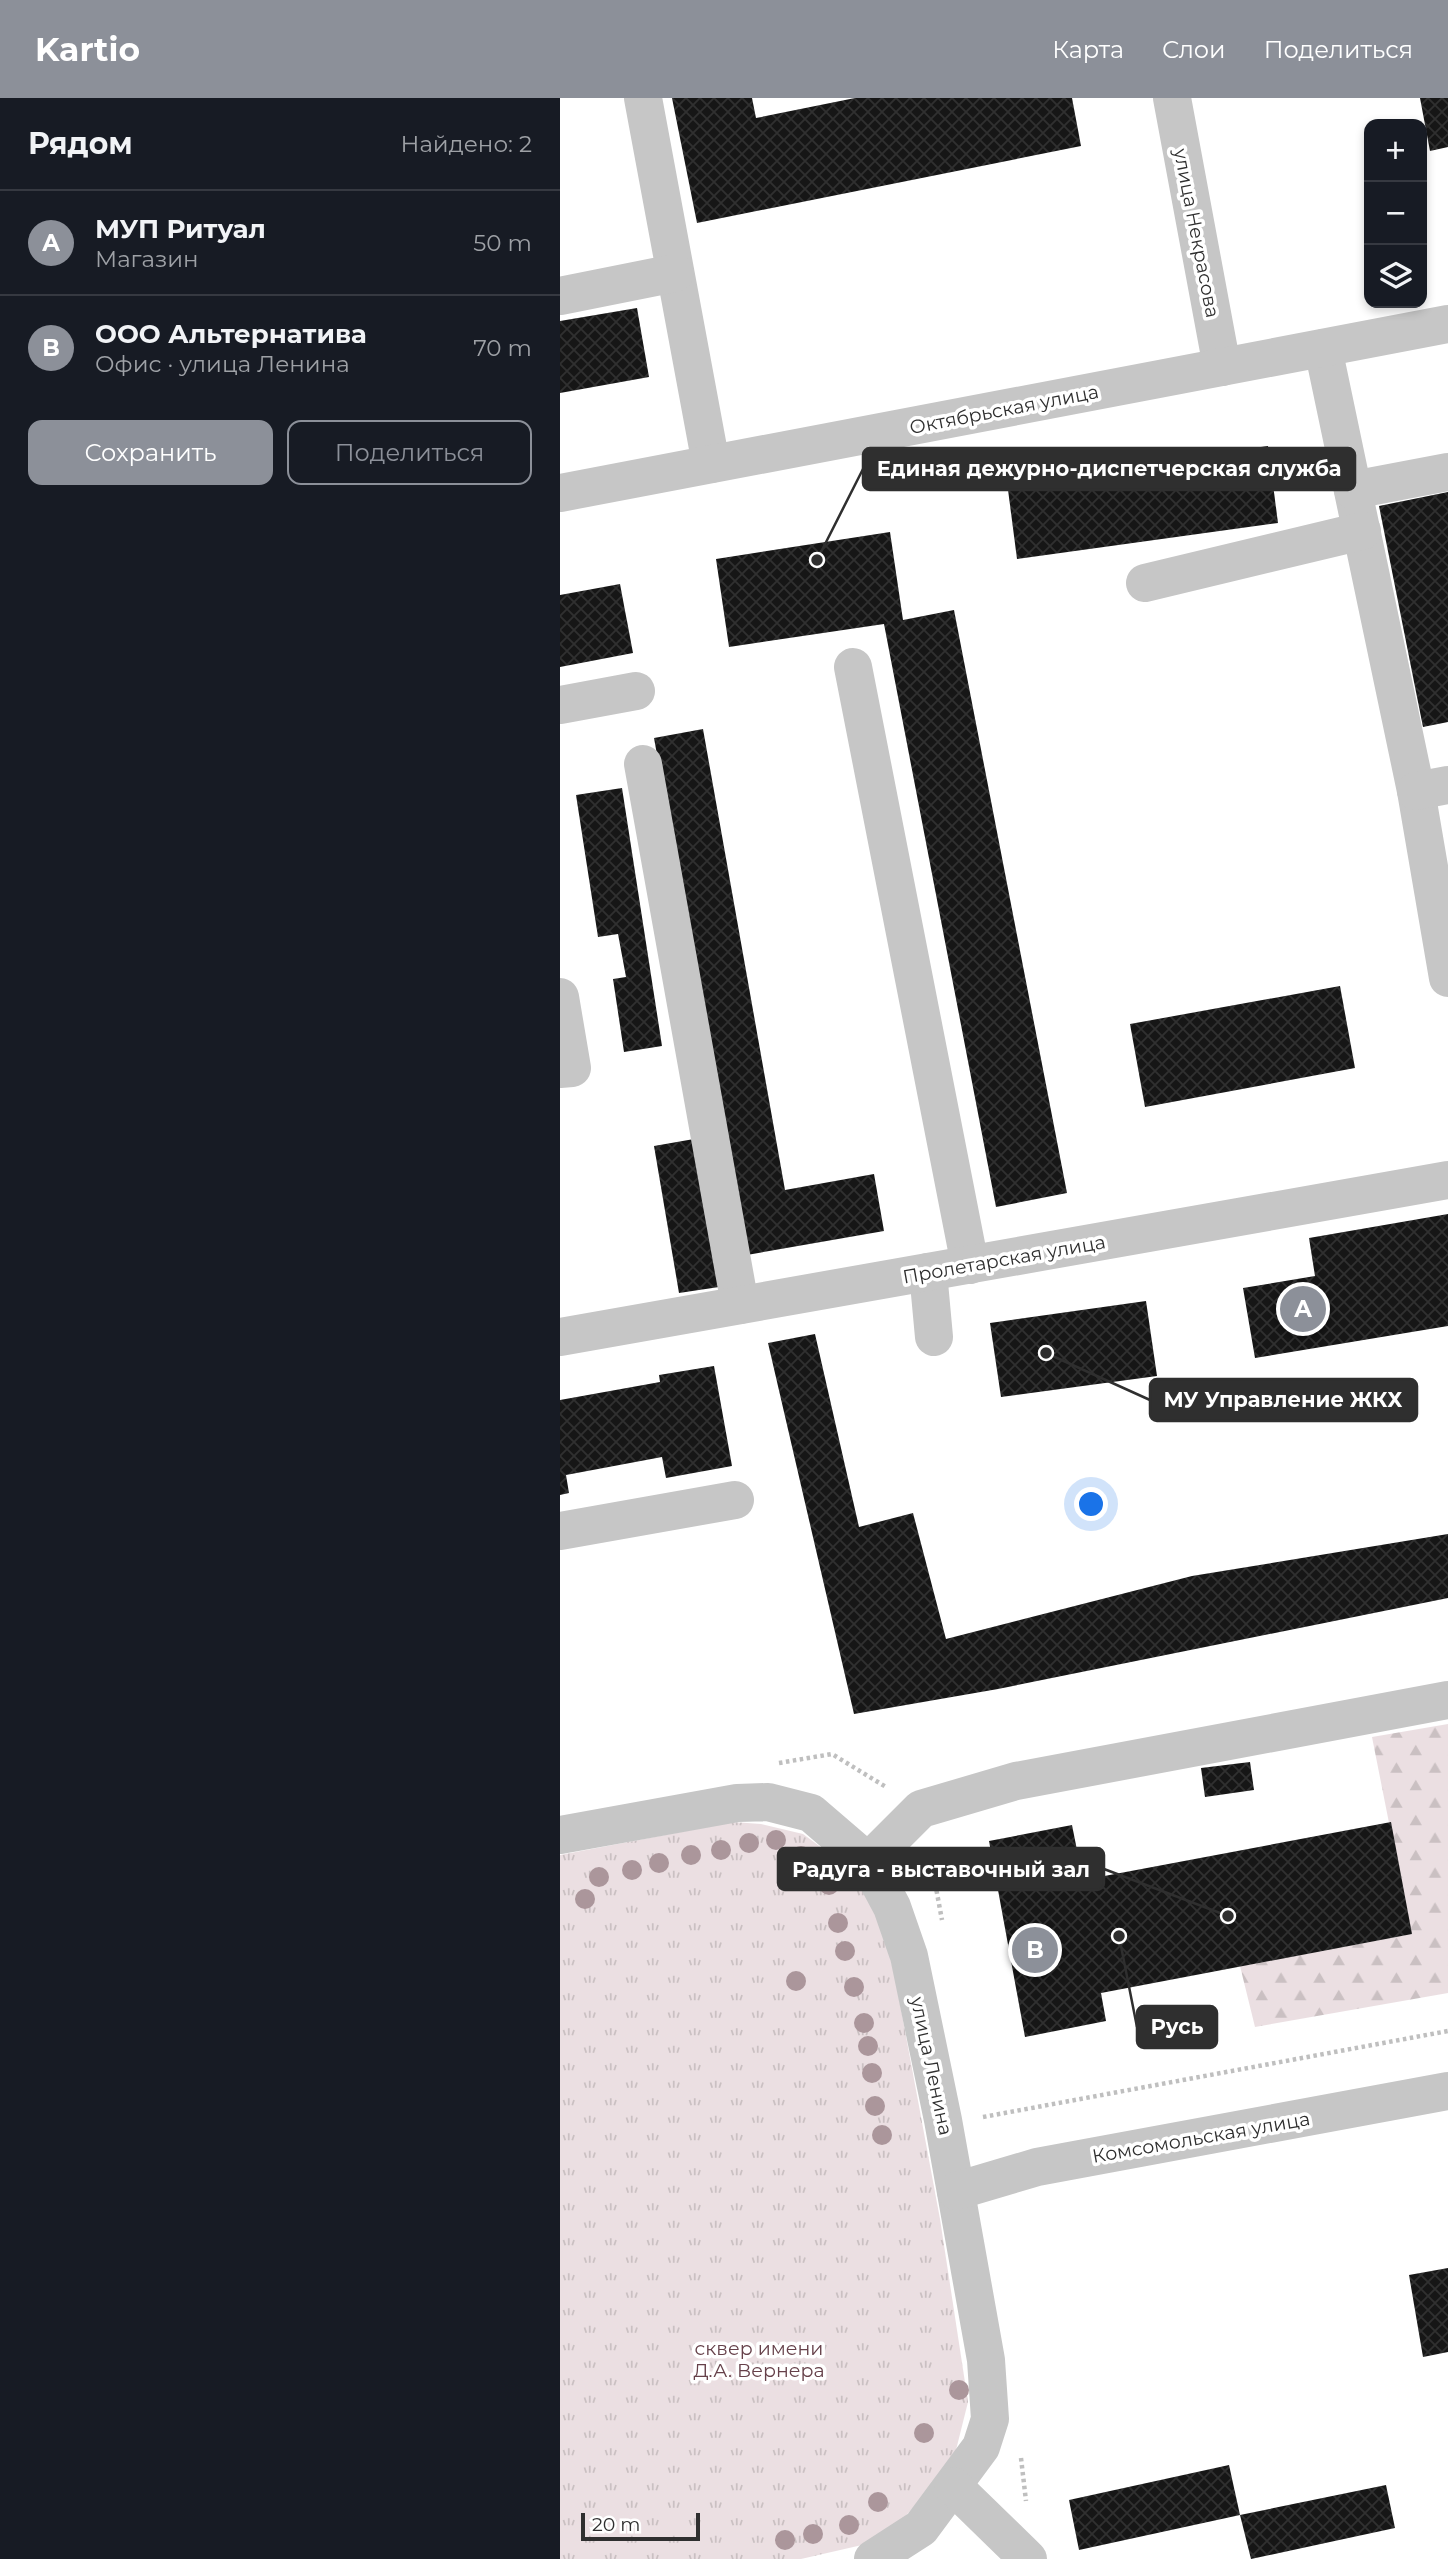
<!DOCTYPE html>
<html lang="ru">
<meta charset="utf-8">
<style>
:root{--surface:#171b24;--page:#20242c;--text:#f1f3f6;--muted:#9ea1a6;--line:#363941;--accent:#8c9099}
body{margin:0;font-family:Montserrat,sans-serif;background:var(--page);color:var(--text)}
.controls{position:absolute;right:21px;top:21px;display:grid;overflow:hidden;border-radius:14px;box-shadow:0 4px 10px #0003}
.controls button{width:63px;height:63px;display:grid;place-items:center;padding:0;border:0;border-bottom:2px solid var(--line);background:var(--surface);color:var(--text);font:35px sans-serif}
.scale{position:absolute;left:21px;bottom:18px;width:119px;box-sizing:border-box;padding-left:7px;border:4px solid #2f2f2f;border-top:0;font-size:19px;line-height:24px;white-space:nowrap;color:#2f2f2f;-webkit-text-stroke:5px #fff;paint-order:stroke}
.you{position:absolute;left:532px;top:1407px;width:24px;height:24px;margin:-18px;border:5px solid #fff;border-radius:50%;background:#1a73e8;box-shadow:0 0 0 10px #1a73e833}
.badge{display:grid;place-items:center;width:46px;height:46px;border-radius:50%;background:var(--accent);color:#fff;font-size:23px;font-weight:700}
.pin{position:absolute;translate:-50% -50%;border:4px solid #fff;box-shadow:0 2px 7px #0006}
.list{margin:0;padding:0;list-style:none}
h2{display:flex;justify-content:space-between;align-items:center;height:91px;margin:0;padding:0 28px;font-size:30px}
h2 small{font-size:23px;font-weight:400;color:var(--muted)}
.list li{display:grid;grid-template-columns:46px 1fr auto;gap:21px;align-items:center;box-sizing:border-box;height:105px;padding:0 28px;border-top:2px solid var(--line)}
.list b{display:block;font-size:26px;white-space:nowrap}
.list p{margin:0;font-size:23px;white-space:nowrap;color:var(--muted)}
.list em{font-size:23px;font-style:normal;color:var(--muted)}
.actions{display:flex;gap:14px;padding:21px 28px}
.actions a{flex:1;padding:16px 0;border:2px solid var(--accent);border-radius:14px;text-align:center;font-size:24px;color:var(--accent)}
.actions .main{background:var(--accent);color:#fff}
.icon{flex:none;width:38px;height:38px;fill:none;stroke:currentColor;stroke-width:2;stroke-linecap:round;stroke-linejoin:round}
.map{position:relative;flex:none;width:888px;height:2461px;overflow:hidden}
header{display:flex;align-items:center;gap:42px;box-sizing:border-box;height:98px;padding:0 35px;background:var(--accent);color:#fff}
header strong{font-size:33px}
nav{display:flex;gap:38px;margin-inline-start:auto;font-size:24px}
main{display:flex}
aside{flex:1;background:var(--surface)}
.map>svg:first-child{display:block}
.grass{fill:url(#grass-tufts)}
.forest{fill:url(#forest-firs)}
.building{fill:url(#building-cross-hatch)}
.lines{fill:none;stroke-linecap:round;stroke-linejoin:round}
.path{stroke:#bfbfbf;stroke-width:4.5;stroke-dasharray:3.5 3.5;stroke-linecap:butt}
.minor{stroke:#c6c6c6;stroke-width:38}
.tree{fill:#ab969b}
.labels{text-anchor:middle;stroke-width:7;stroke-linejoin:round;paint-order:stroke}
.street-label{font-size:19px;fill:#2f2f2f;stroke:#fff}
.park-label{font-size:19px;fill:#66414a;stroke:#fff}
.leader{fill:none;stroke:#2f2f2f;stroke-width:2.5}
.callout-dot{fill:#2f2f2f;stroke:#fff;stroke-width:2.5}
.callout{fill:#2f2f2f;stroke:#2f2f2f;stroke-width:2.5}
.callout-label{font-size:21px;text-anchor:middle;font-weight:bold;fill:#fff}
</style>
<header>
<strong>Kartio</strong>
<nav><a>Карта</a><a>Слои</a><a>Поделиться</a></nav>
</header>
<main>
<aside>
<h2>Рядом<small>Найдено: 2</small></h2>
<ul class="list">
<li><span class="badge">A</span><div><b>МУП Ритуал</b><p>Магазин</p></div><em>50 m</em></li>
<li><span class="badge">B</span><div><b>ООО Альтернатива</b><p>Офис · улица Ленина</p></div><em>70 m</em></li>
</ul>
<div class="actions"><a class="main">Сохранить</a><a>Поделиться</a></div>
</aside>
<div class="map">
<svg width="888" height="2461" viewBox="0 0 888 2461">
<defs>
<pattern id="grass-tufts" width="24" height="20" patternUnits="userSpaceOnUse" patternTransform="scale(1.75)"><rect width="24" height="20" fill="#ebdfe2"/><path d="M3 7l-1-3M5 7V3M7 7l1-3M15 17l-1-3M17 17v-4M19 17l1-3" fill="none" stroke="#cac0c2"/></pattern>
<pattern id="forest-firs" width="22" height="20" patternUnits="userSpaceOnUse" patternTransform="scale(1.75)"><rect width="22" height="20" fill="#ebdfe2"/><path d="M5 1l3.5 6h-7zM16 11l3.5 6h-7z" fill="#cac0c2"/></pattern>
<pattern id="building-cross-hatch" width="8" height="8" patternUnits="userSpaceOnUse" patternTransform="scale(1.75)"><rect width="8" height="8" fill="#161616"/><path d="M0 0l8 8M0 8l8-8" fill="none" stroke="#303030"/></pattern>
</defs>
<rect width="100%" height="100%" fill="#fff"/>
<polygon class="grass" points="173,1724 201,1726 243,1736 292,1772 319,1815 335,1879 380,2121 408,2304 396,2352 378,2384 334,2430 302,2447 241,2461 0,2461 0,1757"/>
<polygon class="forest" points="888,1626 888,1895 695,1929 680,1868 851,1836 812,1639"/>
<g class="building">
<polygon points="112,0 192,0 196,20 295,0 512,0 521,48 137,125"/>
<polygon points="860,0 888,0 888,49 870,53"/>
<polygon points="77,210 89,279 0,295 0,223"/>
<polygon points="708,348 718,425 457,461 447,384"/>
<polygon points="888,394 888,624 863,629 819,408"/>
<polygon points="330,434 343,522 394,512 507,1095 436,1109 324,526 169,549 156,461"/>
<polygon points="60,486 73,555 0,569 0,497"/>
<polygon points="143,631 225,1092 314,1076 324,1133 187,1157 94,640"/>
<polygon points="62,690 102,948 64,954 53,881 66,879 58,836 38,839 16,697"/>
<polygon points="780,888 795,970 585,1009 570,926"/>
<polygon points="134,1041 159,1189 119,1195 94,1048"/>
<polygon points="888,1116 888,1228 695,1260 683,1190 755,1178 749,1140"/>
<polygon points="586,1203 597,1278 441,1299 430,1225"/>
<polygon points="255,1236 299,1429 353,1415 386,1541 632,1478 888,1436 888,1500 438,1591 294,1616 208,1245"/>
<polygon points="154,1268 172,1368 106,1380 102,1359 6,1377 9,1395 0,1397 0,1302 100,1284 99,1277"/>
<polygon points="690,1664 694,1692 645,1699 641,1670"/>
<polygon points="831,1724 852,1836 541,1895 546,1923 465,1939 429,1743 512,1727 523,1782"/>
<polygon points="888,2170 888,2254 863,2259 849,2177"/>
<polygon points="669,2367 680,2417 519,2452 509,2402"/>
<polygon points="826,2387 835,2430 691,2461 680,2417"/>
</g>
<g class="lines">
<g class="path">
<polyline points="219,1665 272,1656 326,1689"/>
<polyline points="370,1758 382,1822"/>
<polyline points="423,2019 888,1933"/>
<polyline points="461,2360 466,2403"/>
</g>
<g class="minor">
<polyline points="83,0 151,366"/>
<polyline points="612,0 662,269"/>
<polyline points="0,198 115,175"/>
<polyline points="763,250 856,693 888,880"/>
<polyline points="793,392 888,374"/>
<polyline points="0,395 888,226"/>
<polyline points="585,485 802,433"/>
<polyline points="293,569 410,1167"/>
<polyline points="0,607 76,593"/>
<polyline points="83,666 180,1207"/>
<polyline points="856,693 888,687"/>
<polyline points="0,899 12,970 0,971"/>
<polyline points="368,1174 374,1239"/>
<polyline points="0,1239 888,1082"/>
<polyline points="0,1433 175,1402"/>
<polyline points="0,1737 177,1705 208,1704 251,1715 308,1764 332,1809 349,1858 383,2022 426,2262 430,2321 421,2349 361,2430 313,2461"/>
<polyline points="308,1764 361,1711 456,1683 888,1602"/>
<polyline points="396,2093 477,2069 888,1993"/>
<polyline points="393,2388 468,2461"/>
</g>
</g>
<g class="tree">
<circle cx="216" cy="1742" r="10"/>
<circle cx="189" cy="1745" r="10"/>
<circle cx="161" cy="1752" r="10"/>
<circle cx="131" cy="1757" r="10"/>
<circle cx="241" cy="1758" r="10"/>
<circle cx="99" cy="1765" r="10"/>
<circle cx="72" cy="1772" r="10"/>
<circle cx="39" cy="1779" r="10"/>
<circle cx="269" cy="1787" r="10"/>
<circle cx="25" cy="1801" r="10"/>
<circle cx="278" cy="1825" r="10"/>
<circle cx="285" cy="1853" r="10"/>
<circle cx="236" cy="1883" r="10"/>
<circle cx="294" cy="1889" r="10"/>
<circle cx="304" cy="1925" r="10"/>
<circle cx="308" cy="1948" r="10"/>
<circle cx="312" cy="1975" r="10"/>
<circle cx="315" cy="2008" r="10"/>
<circle cx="322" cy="2037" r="10"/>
<circle cx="399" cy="2292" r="10"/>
<circle cx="364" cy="2335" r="10"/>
<circle cx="318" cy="2404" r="10"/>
<circle cx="289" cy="2427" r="10"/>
<circle cx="253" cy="2436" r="10"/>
<circle cx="225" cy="2442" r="10"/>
</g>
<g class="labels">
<g class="street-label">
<text transform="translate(637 135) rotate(79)" y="7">улица Некрасова</text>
<text transform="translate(444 311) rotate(-11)" y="7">Октябрьская улица</text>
<text transform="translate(444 1161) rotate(-10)" y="7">Пролетарская улица</text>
<text transform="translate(372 1968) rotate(78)" y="7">улица Ленина</text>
<text transform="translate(641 2039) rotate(-10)" y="7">Комсомольская улица</text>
</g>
<g class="park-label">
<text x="199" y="2257">сквер имени<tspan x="199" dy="22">Д.А. Вернера</tspan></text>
</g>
</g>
<path class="leader" d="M257 462L303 371M486 1255L590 1302M668 1818L544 1771M559 1838L577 1929"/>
<g class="callout-dot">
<circle cx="257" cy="462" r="7"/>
<circle cx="486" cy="1255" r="7"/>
<circle cx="668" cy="1818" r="7"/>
<circle cx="559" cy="1838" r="7"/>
</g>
<g class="callout">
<rect x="303" y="350" width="492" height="42" rx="7"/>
<rect x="590" y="1281" width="267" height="42" rx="7"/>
<rect x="218" y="1750" width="326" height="42" rx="7"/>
<rect x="577" y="1908" width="80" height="42" rx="7"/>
</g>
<g class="callout-label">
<text x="549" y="378">Единая дежурно-диспетчерская служба</text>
<text x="723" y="1309">МУ Управление ЖКХ</text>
<text x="381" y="1779">Радуга - выставочный зал</text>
<text x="617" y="1936">Русь</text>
</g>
</svg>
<div class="controls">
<button>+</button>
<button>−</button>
<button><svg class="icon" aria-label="layers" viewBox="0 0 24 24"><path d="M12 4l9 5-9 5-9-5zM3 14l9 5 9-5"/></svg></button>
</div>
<div class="scale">20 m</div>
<div class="you"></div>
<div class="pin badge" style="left:743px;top:1211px">A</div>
<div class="pin badge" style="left:475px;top:1852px">B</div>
</div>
</main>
